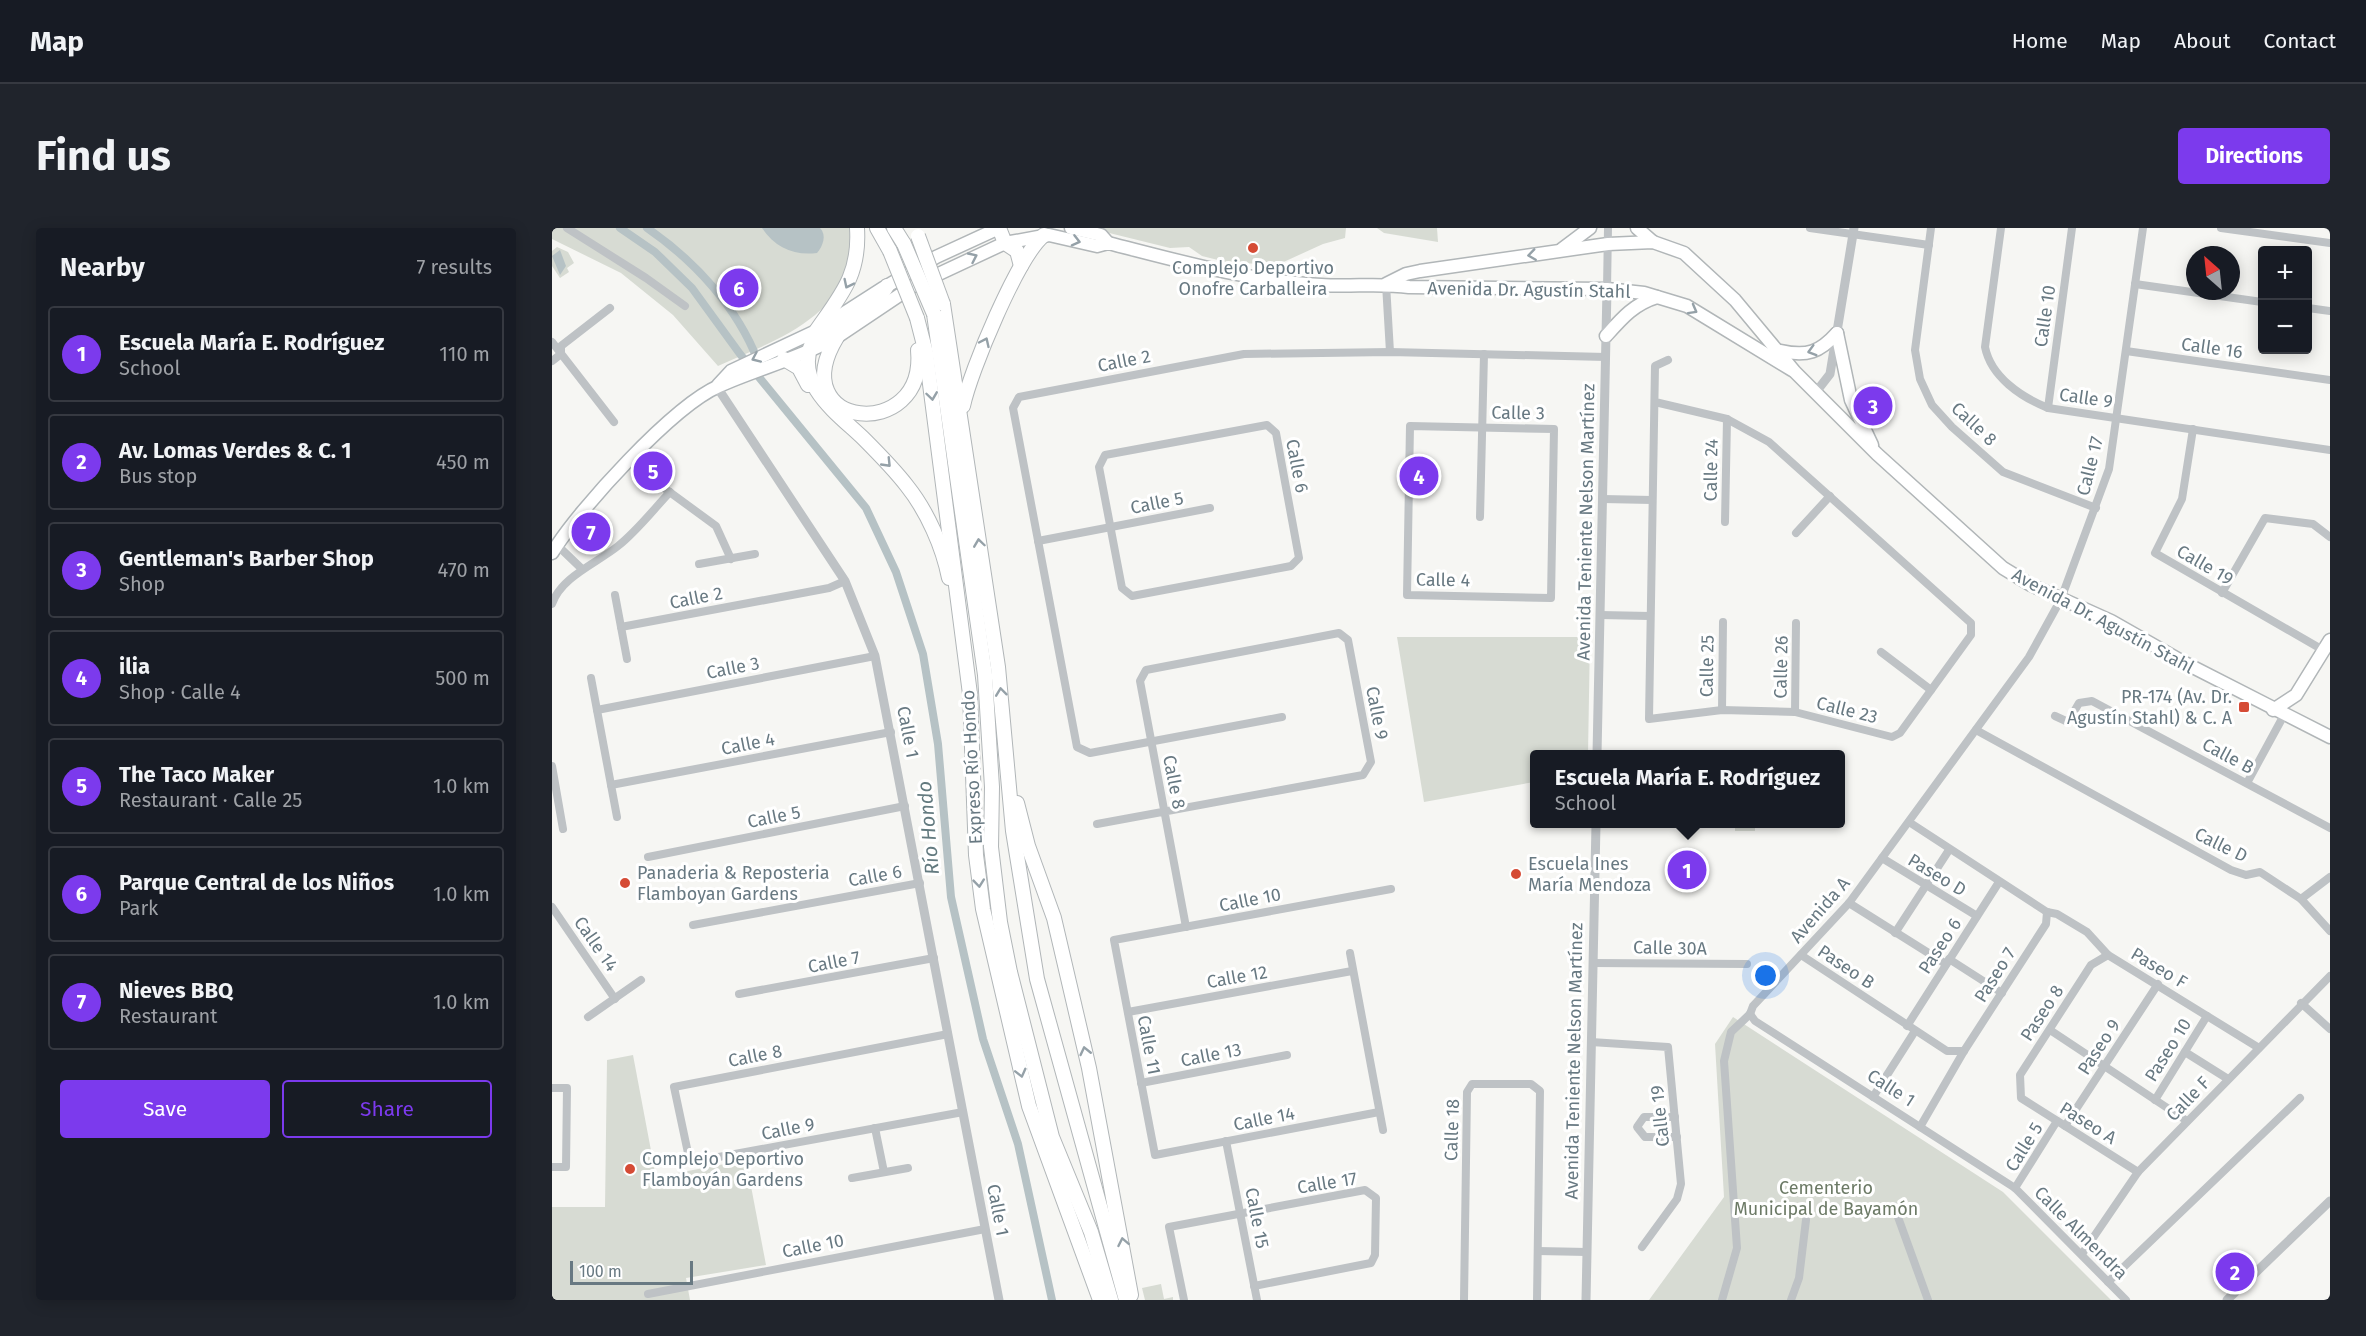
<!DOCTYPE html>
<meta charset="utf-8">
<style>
:root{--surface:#171b24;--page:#20242c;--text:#f1f3f6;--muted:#9ea1a6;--line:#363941;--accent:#7c3aed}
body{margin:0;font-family:"Fira Sans",sans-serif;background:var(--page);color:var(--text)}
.controls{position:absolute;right:18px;top:18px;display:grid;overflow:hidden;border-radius:6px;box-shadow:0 3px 15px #0003}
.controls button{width:54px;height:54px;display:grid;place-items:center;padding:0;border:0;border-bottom:2px solid var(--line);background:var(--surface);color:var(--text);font:30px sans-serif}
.compass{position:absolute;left:1634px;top:18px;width:54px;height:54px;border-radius:50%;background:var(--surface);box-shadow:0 3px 15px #0003;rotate:333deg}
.scale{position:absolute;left:18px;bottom:15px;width:123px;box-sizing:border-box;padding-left:6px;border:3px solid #687982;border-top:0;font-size:16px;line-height:21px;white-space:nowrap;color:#687982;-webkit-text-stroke:4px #fff;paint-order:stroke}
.you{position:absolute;left:1214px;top:748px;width:21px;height:21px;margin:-15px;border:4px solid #fff;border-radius:50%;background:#1a73e8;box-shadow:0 0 0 9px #1a73e833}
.badge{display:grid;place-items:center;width:39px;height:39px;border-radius:50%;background:var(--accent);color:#fff;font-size:20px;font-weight:700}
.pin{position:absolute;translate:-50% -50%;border:3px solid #fff;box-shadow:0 2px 6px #0006}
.popup{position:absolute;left:978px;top:522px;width:315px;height:78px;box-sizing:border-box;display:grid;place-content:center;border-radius:6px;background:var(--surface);filter:drop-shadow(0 2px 4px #0005);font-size:20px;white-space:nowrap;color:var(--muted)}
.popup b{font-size:22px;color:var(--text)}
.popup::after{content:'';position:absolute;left:50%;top:100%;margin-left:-12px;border:12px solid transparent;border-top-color:var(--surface)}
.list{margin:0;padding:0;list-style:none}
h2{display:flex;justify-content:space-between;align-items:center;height:78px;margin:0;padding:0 24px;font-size:26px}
h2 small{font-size:20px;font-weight:400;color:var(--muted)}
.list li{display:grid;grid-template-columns:39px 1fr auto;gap:18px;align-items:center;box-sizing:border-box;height:96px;margin:0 12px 12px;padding:0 12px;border:2px solid var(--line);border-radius:6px}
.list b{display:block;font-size:22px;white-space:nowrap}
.list p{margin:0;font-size:20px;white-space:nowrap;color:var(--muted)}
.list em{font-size:20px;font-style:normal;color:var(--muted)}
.actions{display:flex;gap:12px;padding:18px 24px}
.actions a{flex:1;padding:14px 0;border:2px solid var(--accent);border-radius:6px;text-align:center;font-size:21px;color:var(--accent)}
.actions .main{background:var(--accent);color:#fff}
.map{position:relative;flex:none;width:1778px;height:1072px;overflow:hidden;border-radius:6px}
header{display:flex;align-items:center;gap:36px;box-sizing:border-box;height:84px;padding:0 30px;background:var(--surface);border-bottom:2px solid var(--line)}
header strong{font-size:28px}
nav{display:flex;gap:33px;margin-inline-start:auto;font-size:21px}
.intro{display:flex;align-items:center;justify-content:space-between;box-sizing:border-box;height:144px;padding:0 36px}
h1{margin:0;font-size:42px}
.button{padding:15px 27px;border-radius:6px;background:var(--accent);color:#fff;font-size:21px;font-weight:700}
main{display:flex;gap:36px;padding:0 36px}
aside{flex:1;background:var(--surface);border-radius:6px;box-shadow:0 3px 15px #0003}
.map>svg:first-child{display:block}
.green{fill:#d7dbd3}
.water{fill:#b6c2c5}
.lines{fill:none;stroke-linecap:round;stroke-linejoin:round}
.canal{stroke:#b6c2c5;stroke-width:8}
.primary-casing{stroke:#afb5b8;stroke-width:15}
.trunk-casing{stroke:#b1b6b8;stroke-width:15}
.motorway-casing{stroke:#b1b6b8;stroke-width:16}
.minor{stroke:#bec2c5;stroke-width:8}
.tertiary{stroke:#bec2c5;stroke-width:9}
.primary{stroke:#fff;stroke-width:12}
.trunk{stroke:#fff;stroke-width:12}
.motorway{stroke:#fff;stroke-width:14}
.motorway-bridge-casing{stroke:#b1b6b8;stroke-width:16;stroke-linecap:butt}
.motorway-bridge{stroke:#fff;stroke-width:14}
.oneway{stroke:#95a1a8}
.poi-dot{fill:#d54b35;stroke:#fff;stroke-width:2}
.labels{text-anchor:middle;stroke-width:6;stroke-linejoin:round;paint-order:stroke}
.poi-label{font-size:18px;fill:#687982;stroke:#fff;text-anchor:start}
.street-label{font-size:18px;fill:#687982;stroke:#fff}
.park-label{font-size:18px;fill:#6c7a66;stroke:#fff}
.water-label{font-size:20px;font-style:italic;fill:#637a7f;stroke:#fff}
</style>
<header>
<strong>Map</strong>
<nav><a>Home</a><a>Map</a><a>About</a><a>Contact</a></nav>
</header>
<div class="intro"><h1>Find us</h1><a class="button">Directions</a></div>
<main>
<aside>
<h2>Nearby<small>7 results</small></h2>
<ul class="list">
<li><span class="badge">1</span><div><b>Escuela María E. Rodríguez</b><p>School</p></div><em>110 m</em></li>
<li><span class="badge">2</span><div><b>Av. Lomas Verdes &amp; C. 1</b><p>Bus stop</p></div><em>450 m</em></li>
<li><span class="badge">3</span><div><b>Gentleman's Barber Shop</b><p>Shop</p></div><em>470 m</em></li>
<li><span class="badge">4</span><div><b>ilia</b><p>Shop · Calle 4</p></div><em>500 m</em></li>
<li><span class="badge">5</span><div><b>The Taco Maker</b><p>Restaurant · Calle 25</p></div><em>1.0 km</em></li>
<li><span class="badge">6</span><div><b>Parque Central de los Niños</b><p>Park</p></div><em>1.0 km</em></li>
<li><span class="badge">7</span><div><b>Nieves BBQ</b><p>Restaurant</p></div><em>1.0 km</em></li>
</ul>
<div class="actions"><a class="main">Save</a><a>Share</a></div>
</aside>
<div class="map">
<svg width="1778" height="1072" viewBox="0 0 1778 1072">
<rect width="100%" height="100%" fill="#f6f6f3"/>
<g class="green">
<path d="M0,0H298C298,11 300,26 297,37C279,96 216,115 166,138L121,87L69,45L0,11Z"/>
<polygon points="537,0 794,0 793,10 771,16 725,37 674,34 650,28 637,19 618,20"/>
<polygon points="825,0 885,0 886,14 832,5"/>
<polygon points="5,19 16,24 22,35 15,40 17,44 8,50 0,38 0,23"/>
<polygon points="845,409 1038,409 1036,526 982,526 982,554 872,574"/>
<rect x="1183" y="596" width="20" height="7"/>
<polygon points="1181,789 1451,964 1559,1072 1097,1072 1172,969 1163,816"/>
<polygon points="81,827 104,949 194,932 214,1037 134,1050 138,1072 0,1072 0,979 53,979 55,832"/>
<polygon points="609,1056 612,1071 621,1069 621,1072 593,1072 590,1060"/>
</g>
<g class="water">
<path d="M210,0H268C275,7 271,18 265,25C243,28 223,20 210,0Z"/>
<polygon points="8,22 14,38 8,47 0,28"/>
</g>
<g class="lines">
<g class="canal">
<polyline points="68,0 103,24 140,60 188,126 314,280 344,344 371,426 386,516 399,669 431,811 466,916 500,1072"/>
<path d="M95,0C143,33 185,79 206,133"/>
</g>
<g class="primary-casing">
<g id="primary">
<polyline points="166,157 179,143 264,103 331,60"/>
<path d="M0,325C26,282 121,178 167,158C205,141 248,130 285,109"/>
</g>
</g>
<g class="trunk-casing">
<g id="trunk">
<polyline points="519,0 549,7 556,15"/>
<polyline points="1085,0 1101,14"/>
<polyline points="1010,21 1038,0"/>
<polyline points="834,56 854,46 868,43 1056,16 1101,14 1132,25 1183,72 1243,144 1325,226 1451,340 1479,357 1559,393 1631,434 1778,509"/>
<polyline points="335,58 384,29 447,0"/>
<polyline points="1285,105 1299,172 1320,217"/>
<path d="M1054,108C1070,90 1082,76 1105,69"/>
<path d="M285,109L361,58L453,15L497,7L545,18L556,15C627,33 696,53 769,57C799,59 828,55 857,59L1055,61L1092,65L1135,78L1240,142"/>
<path d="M1229,123C1255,129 1268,124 1285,105"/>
<polyline points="1721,482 1744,467 1778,412"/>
</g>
</g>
<g class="motorway-casing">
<g id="motorway">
<polyline points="325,0 338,23"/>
<polyline points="342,0 352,16"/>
<polyline points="447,0 453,15 465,23 469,38"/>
<path d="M335,58C319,86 286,97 260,115C242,156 286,186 311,210C326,225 342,241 355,258C375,283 391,319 397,350"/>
<polyline points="391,76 446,439 461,603 485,751 574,1072"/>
<polyline points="382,86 433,447 440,559 439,619 448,694 458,744 500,909 539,1004 559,1072"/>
<polyline points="365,90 374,125 418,466 424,627 431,681 477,878 548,1072"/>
<path d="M264,103C289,67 308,47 305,0"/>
<path d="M285,109C229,201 375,216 366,122"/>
<polyline points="232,131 247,140 256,157"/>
<path d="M411,178C418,144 466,28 492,7"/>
<polyline points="465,575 476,618 502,690 537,840 579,1067"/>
</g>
</g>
<g class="minor">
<polyline points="15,0 94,50 133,78"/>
<polyline points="1258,0 1377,17"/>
<polyline points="1379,0 1363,122 1368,151 1380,177 1400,199 1451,244 1544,280"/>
<path d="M1449,0L1433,119C1439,149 1469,169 1496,180L1778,222"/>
<polyline points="1669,0 1778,15"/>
<polyline points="834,56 838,124"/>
<polyline points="1583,56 1710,74"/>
<polyline points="1055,61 1056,0"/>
<polyline points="1756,80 1778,83"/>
<polyline points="0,114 62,194"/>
<polyline points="1574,123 1778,152"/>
<polyline points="0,133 9,126 9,118 58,80"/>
<polyline points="1103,174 1175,191 1217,214 1419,395 1419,407 1348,505 1340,509 1243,484 1170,482 1097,491 1103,138 1116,132"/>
<polyline points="1496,180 1520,0"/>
<polygon points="715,197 724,205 747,330 739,338 580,368 570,360 547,239 553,227"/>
<polygon points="858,198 1002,201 999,370 855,367"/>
<polyline points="1641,201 1630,271 1603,325 1771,422"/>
<polyline points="108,257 164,298 179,331"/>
<polyline points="1051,271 1100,272"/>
<polyline points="928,289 932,126"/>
<polyline points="1173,294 1175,191"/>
<polyline points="1244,305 1278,268"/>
<polyline points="486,313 658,280"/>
<polyline points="5,317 30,341"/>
<polyline points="147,336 203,326"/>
<polyline points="1670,365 1713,290 1761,296 1778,309"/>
<polyline points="63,367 75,431"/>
<path d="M0,376C9,349 45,335 66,318C85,303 101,282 118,264"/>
<polyline points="1048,387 1098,388"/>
<polyline points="69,399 277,360 293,353"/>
<polyline points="1329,424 1379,462"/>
<polyline points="39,450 65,589"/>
<polyline points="45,482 323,428"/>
<polyline points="1170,482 1171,394"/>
<polyline points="1243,484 1244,395"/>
<polyline points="1503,488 1516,494 1527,475 1540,473 1778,600"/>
<polyline points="730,489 538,525 525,519 461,180 467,169 692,126 838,124 1054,129"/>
<polyline points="1424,502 1679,642 1694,647 1708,644 1749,671 1778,703"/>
<polyline points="0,538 11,601"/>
<polyline points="1695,555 1732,487"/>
<polyline points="59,557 339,504"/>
<polyline points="1357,594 1495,684 1505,686 1535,704 1556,727 1707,820"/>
<polyline points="545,596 811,547 819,534 796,412 787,405 594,442 588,453 634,699"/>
<polyline points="96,629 353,578"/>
<polyline points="1330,630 1425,688"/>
<polyline points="1749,671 1778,649"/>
<polyline points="1297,675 1394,736"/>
<polyline points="0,679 63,771"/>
<polyline points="141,697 368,655"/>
<polyline points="1343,705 1397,622"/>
<polyline points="798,725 831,902"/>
<polyline points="1249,727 1395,823 1412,823"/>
<polyline points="1556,727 1539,737 1468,847 1469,870 1586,944"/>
<polyline points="1397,731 1450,765"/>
<polyline points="1041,735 1195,736"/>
<polyline points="187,766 382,730"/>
<polyline points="1749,775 1778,801"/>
<polyline points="576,784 800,743"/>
<polyline points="1198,786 1201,778 1297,675 1477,429 1509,371 1557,241 1591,0"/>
<polyline points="1198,786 1203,793 1463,960 1574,1072"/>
<polyline points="36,789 89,752"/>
<polyline points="1355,798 1447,654"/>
<polyline points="1498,802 1635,893"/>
<polyline points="396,806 122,859 136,925 145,933 411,884"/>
<polyline points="1039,814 1116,819 1129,956 1125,971 1090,1019"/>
<polyline points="1633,824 1676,851"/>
<polyline points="589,855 735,827"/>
<polyline points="0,860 15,860 14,939 0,939"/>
<polyline points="1321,869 1363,803"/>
<polyline points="1603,872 1655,788"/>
<polyline points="827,884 603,927 562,712 839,661"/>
<polyline points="1123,889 1092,889 1085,899 1093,909 1125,909"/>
<polyline points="1513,898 1606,756"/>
<polyline points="1368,899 1412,823 1494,696 1495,684"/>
<polyline points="323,900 332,944"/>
<polyline points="674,913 705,1072"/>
<polyline points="300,950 356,940"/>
<polyline points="1463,960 1505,893"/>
<polyline points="1342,978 1376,1072"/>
<polyline points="986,1023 1035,1024"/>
<polyline points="1530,1026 1586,944 1778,748"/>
<polyline points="1556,1054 1748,870"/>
<polyline points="96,1066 433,1001"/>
<polyline points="632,1072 617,999 813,962 824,970 823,1027 819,1035 702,1058"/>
<polyline points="912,1072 915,864 920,856 979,856 988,863 985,1072"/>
<polyline points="1170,1072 1185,1020 1172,833 1179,804 1198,786"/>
<polyline points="1239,1072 1247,1050 1254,992"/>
</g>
<g class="tertiary">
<polyline points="165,159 293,353 323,428 447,1072"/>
<polyline points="1264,164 1278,146 1302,0"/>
<polyline points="1045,526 1055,61"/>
<polyline points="1034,1072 1044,596"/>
<polyline points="1675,1072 1778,973"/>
</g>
<use href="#primary" class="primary"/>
<use href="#trunk" class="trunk"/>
<use href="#motorway" class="motorway"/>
<g class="motorway-bridge-casing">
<g id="motorway-bridge">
<polyline points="366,8 391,76"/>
<polyline points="352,16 382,86"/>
<polyline points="338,23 365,90"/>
</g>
</g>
<use href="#motorway-bridge" class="motorway-bridge"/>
</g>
<defs><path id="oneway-chevron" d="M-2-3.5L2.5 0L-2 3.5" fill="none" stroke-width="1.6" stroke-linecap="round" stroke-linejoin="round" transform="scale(1.5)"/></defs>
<g class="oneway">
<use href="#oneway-chevron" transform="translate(524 13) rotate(14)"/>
<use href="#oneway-chevron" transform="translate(980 27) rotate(172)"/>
<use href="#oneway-chevron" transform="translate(421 29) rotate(-25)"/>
<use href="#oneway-chevron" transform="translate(296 56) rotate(116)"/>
<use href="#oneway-chevron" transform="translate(1141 82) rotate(29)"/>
<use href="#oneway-chevron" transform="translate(433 114) rotate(-65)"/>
<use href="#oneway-chevron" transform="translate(1260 123) rotate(164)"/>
<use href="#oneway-chevron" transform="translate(204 130) rotate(156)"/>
<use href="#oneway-chevron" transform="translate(380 168) rotate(82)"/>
<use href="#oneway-chevron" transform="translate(335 235) rotate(46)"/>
<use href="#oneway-chevron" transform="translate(427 315) rotate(-98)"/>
<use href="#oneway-chevron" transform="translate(449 464) rotate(-97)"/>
<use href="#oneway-chevron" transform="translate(427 655) rotate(84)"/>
<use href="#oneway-chevron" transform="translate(533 823) rotate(-103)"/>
<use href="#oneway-chevron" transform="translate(469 845) rotate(76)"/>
<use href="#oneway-chevron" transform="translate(571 1014) rotate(-101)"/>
</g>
<g class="poi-dot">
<circle cx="701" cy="20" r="6"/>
<rect x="1686" y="473" width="12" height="12" rx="3"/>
<circle cx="964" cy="646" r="6"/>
<circle cx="73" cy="655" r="6"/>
<circle cx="78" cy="941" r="6"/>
</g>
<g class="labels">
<g class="poi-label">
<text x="701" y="46" text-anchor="middle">Complejo Deportivo<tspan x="701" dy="21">Onofre Carballeira</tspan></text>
<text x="1680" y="475" text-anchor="end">PR-174 (Av. Dr.<tspan x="1680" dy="21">Agustín Stahl) &amp; C. A</tspan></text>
<text x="976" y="642">Escuela Ines<tspan x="976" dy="21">María Mendoza</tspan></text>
<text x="85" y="651">Panaderia &amp; Reposteria<tspan x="85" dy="21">Flamboyan Gardens</tspan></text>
<text x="90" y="937">Complejo Deportivo<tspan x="90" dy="21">Flamboyán Gardens</tspan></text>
</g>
<g class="street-label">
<text transform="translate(977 62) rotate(1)" y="6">Avenida Dr. Agustín Stahl</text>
<text transform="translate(1493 88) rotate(-82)" y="6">Calle 10</text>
<text transform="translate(1660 120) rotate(8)" y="6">Calle 16</text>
<text transform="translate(572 133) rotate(-11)" y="6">Calle 2</text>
<text transform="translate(1534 170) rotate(8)" y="6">Calle 9</text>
<text transform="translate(966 185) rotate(1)" y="6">Calle 3</text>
<text transform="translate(1422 196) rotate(43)" y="6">Calle 8</text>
<text transform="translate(745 238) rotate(79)" y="6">Calle 6</text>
<text transform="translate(1538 238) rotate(-76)" y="6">Calle 17</text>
<text transform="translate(1159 242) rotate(-89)" y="6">Calle 24</text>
<text transform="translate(605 275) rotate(-11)" y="6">Calle 5</text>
<text transform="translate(1034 294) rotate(-89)" y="6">Avenida Teniente Nelson Martínez</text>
<text transform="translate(1653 337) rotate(30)" y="6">Calle 19</text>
<text transform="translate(891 352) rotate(1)" y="6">Calle 4</text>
<text transform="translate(144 370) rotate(-11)" y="6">Calle 2</text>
<text transform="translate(1551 393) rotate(28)" y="6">Avenida Dr. Agustín Stahl</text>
<text transform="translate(1155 438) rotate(-89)" y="6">Calle 25</text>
<text transform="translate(1229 439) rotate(-89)" y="6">Calle 26</text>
<text transform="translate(181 440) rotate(-11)" y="6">Calle 3</text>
<text transform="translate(1295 482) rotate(14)" y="6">Calle 23</text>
<text transform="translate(825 485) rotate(79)" y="6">Calle 9</text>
<text transform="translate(356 504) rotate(79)" y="6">Calle 1</text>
<text transform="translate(196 516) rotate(-11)" y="6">Calle 4</text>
<text transform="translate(1676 528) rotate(28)" y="6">Calle B</text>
<text transform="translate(420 539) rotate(-93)" y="6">Expreso Río Hondo</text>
<text transform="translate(622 554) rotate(79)" y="6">Calle 8</text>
<text transform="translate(222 589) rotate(-11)" y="6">Calle 5</text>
<text transform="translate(1669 617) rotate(26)" y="6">Calle D</text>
<text transform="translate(1385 647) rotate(31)" y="6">Paseo D</text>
<text transform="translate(323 648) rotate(-10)" y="6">Calle 6</text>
<text transform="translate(698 672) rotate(-11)" y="6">Calle 10</text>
<text transform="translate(1268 682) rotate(-49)" y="6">Avenida A</text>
<text transform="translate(44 716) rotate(55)" y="6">Calle 14</text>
<text transform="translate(1388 718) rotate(-57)" y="6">Paseo 6</text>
<text transform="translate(1118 720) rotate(1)" y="6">Calle 30A</text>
<text transform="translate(282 734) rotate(-11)" y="6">Calle 7</text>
<text transform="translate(1294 739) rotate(34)" y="6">Paseo B</text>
<text transform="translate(1607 740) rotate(31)" y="6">Paseo F</text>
<text transform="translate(1443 747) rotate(-58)" y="6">Paseo 7</text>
<text transform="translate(685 749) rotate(-10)" y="6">Calle 12</text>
<text transform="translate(1490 785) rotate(-57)" y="6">Paseo 8</text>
<text transform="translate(597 817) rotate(79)" y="6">Calle 11</text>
<text transform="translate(1547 819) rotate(-57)" y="6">Paseo 9</text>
<text transform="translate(1616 822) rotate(-58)" y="6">Paseo 10</text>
<text transform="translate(659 827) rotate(-11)" y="6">Calle 13</text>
<text transform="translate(203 828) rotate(-11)" y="6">Calle 8</text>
<text transform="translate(1022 833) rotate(-89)" y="6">Avenida Teniente Nelson Martínez</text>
<text transform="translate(1339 860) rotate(33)" y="6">Calle 1</text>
<text transform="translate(1636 871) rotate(-46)" y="6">Calle F</text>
<text transform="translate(1108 888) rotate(-96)" y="6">Calle 19</text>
<text transform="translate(712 891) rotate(-11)" y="6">Calle 14</text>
<text transform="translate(1536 895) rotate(32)" y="6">Paseo A</text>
<text transform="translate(236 901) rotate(-11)" y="6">Calle 9</text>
<text transform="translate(900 902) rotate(-88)" y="6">Calle 18</text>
<text transform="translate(1472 919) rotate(-58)" y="6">Calle 5</text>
<text transform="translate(775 955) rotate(-9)" y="6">Calle 17</text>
<text transform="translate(446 982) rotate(79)" y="6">Calle 1</text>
<text transform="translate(705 990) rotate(79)" y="6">Calle 15</text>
<text transform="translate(1529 1005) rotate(45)" y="6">Calle Almendra</text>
<text transform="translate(261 1018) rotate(-11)" y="6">Calle 10</text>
</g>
<g class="park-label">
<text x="1274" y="966">Cementerio<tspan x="1274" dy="21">Municipal de Bayamón</tspan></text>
</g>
<g class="water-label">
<text transform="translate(376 600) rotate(-95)" y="7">Río Hondo</text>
</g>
</g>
</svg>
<div class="controls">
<button>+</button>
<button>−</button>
</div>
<svg class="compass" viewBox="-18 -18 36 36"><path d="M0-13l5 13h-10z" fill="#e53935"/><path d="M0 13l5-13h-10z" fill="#9ea1a6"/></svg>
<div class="scale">100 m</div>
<div class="you"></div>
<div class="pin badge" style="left:1135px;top:642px">1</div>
<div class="popup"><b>Escuela María E. Rodríguez</b>School</div>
<div class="pin badge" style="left:1683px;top:1044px">2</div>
<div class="pin badge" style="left:1321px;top:178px">3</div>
<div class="pin badge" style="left:867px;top:248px">4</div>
<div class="pin badge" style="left:101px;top:243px">5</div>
<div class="pin badge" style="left:187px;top:60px">6</div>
<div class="pin badge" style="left:39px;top:304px">7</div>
</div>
</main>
